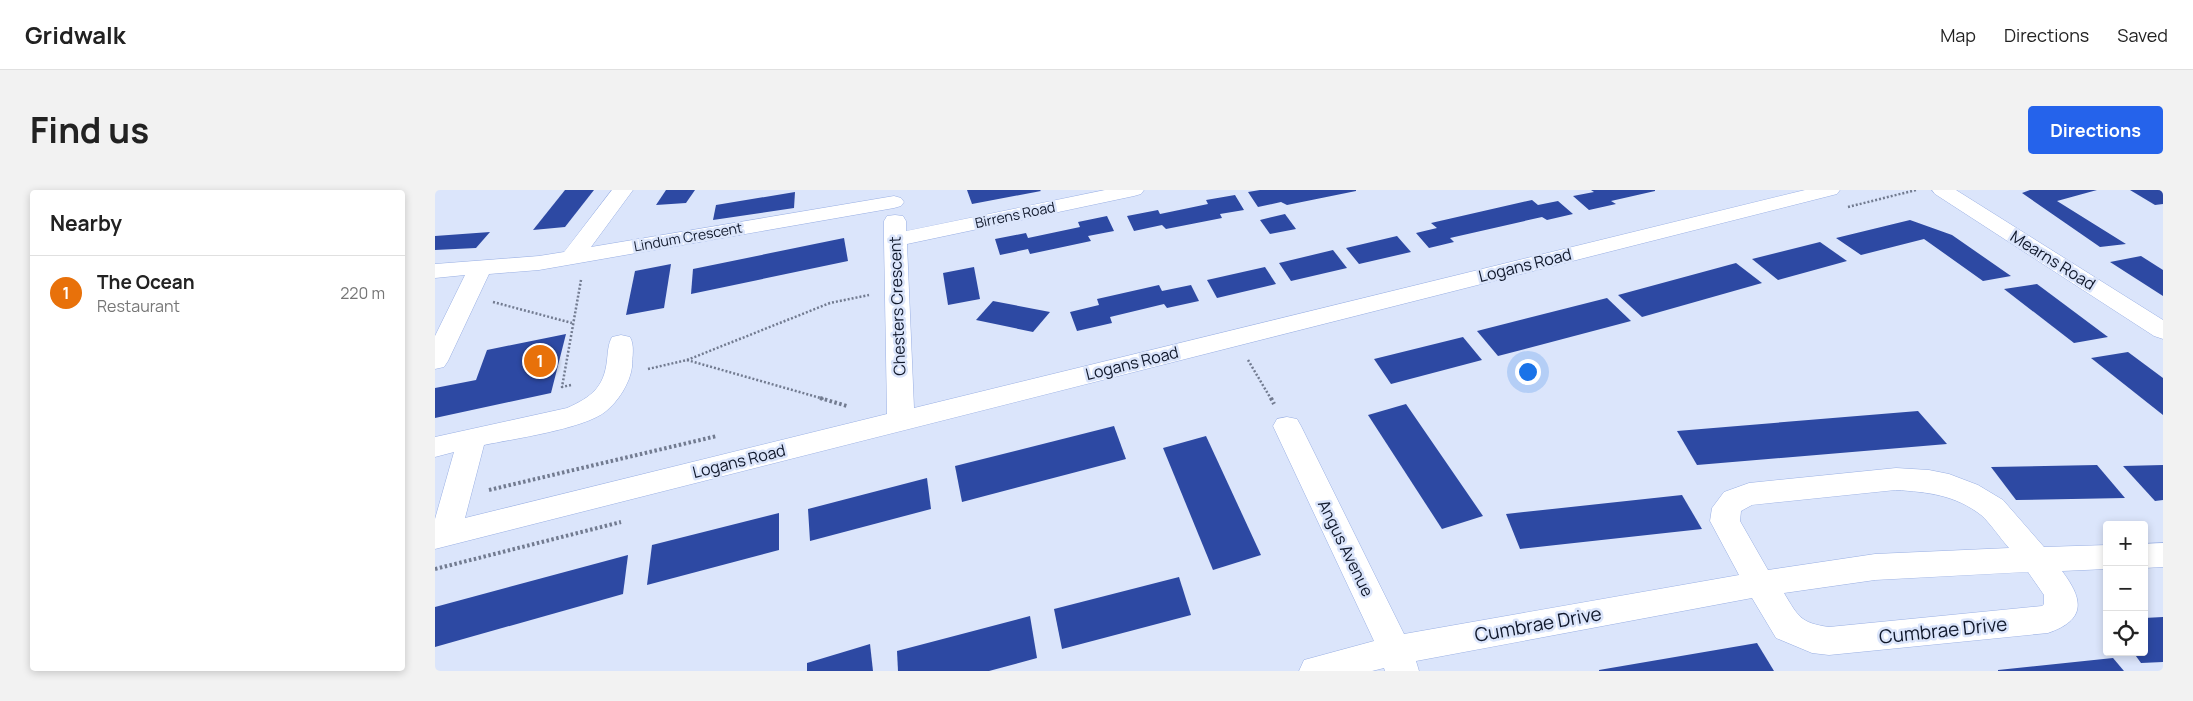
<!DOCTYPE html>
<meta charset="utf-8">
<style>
:root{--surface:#fff;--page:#f2f2f2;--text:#222;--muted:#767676;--line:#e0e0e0;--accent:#2563eb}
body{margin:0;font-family:Manrope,sans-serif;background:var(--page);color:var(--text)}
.controls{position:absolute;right:15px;bottom:15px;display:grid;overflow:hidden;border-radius:5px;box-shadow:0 2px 8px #0003}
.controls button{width:45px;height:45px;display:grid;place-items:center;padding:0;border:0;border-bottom:1px solid var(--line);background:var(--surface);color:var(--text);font:25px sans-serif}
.you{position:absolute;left:1092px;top:181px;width:18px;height:18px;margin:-12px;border:4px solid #fff;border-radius:50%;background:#1a73e8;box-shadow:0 0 0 8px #1a73e833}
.badge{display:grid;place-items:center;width:32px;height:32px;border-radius:50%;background:var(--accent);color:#fff;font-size:16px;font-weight:700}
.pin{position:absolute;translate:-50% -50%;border:2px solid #fff;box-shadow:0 1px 5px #0006}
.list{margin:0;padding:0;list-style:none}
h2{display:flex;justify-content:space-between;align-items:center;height:65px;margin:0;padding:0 20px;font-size:21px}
h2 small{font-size:16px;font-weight:400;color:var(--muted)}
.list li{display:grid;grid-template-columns:32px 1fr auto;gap:15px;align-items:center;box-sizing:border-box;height:75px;padding:0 20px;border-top:1px solid var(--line)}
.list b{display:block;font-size:19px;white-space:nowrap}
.list p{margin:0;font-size:16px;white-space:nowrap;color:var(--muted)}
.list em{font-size:16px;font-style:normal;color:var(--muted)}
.icon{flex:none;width:28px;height:28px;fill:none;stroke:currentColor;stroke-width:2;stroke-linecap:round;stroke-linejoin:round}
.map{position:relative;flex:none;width:1728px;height:481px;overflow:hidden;border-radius:5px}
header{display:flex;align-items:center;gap:30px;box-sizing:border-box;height:70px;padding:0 25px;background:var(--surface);border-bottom:1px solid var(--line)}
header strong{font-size:24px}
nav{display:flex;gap:28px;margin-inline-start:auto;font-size:18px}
.intro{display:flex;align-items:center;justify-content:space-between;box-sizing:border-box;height:120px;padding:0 30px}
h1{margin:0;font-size:35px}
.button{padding:12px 22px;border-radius:5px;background:var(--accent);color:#fff;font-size:18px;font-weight:700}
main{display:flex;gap:30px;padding:0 30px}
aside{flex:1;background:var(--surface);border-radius:5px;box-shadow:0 2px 8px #0003}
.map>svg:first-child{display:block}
.building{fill:#2d49a3}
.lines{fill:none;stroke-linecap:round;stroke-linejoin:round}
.minor-casing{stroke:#99afe3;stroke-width:1}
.path-far1{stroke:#727b90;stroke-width:2.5;stroke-dasharray:2 2;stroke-linecap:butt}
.path{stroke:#727b90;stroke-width:4;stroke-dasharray:2.5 2.5;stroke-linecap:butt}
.minor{fill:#fff;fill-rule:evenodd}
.labels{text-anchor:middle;stroke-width:5;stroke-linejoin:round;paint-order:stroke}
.far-street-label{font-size:14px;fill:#10182b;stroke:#dbe5fb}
.street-label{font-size:16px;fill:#10182b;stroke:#dbe5fb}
.near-street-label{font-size:19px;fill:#10182b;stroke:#dbe5fb}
</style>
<header>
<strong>Gridwalk</strong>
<nav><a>Map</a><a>Directions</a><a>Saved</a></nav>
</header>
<div class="intro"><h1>Find us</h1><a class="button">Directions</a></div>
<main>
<aside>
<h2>Nearby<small></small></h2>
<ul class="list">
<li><span class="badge" style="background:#e8710a">1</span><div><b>The Ocean</b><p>Restaurant</p></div><em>220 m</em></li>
</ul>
</aside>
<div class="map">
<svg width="1728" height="481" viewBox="0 0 1728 481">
<rect width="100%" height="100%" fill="#dbe5fb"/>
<g class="building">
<polygon points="130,0 159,0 130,37 98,40"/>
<polygon points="231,0 260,0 251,13 221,15"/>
<polygon points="532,0 605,0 606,1 537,14"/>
<polygon points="825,0 921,0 921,1 852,15 846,12 823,17 813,2"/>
<polygon points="1156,0 1220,0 1220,1 1176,11 1181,14 1154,20 1138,6 1159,2"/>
<polygon points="1595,0 1662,0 1622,11 1691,54 1665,57 1587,3"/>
<polygon points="1695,0 1728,0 1728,14 1720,15"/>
<polygon points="360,2 359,18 278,30 281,15"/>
<polygon points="800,5 809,20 785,24 787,28 731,39 727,35 699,41 692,26 723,20 725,24 773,14 771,10"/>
<polygon points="1097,10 1103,15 1123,11 1138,24 1112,30 1107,27 1015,48 1019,52 994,58 981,43 1002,38 996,33"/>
<polygon points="850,24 861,39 835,44 825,30"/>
<polygon points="672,26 679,41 653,46 656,51 595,64 593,59 565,65 560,49 591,43 593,48 645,37 643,32"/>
<polygon points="1475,30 1517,45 1576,86 1548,91 1489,49 1426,65 1401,48"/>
<polygon points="55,42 41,58 0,60 0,46"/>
<polygon points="962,46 976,62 924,74 911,58"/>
<polygon points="409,48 413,71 256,104 258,79"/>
<polygon points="1385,52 1412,71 1343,90 1317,69"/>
<polygon points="898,60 912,78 856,91 844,73"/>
<polygon points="1706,66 1728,80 1728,106 1675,72"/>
<polygon points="1301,73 1327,93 1207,127 1183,105"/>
<polygon points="236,74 229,118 191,125 200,81"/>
<polygon points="539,77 545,109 513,115 508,83"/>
<polygon points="830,77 841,94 782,108 772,90"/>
<polygon points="1602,94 1673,147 1639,153 1569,99"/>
<polygon points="724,95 727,101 756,95 764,111 732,118 729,114 675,127 677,133 642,141 635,122 664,115 662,109"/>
<polygon points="1172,108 1196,131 1063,166 1042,141"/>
<polygon points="558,111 615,122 598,142 541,130"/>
<polygon points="131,144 116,203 0,228 0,198 41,190 52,160"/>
<polygon points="1028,147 1047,170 956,194 939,169"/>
<polygon points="1693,162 1728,188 1728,225 1656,168"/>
<polygon points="971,214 1048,326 1007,339 933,225"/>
<polygon points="1483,221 1512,254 1262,275 1242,241"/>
<polygon points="679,236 691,269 527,312 520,276"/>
<polygon points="771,246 826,365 778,380 728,258"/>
<polygon points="1662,275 1690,308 1581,310 1556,277"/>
<polygon points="1728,275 1728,310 1720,311 1688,276"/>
<polygon points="492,288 496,319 375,351 373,319"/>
<polygon points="1247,305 1267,339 1085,359 1071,324"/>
<polygon points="344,323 344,360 212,395 217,355"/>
<polygon points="193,365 188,404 0,457 0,417"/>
<polygon points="744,387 756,425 627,459 619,419"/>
<polygon points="595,426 602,468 554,481 463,481 462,461"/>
<polygon points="1728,427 1728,472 1706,473 1698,462 1709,462 1709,428"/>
<polygon points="1322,453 1339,481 1164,481 1164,480"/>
<polygon points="435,454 438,481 372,481 372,473"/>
<polygon points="1678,468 1689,481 1563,481 1563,480"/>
</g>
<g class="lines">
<g class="minor-casing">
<g id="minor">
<polygon points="177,0 198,0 156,57 459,6 466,8 469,12 466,16 459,18 104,80 54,84 13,171 9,177 0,179 0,146 30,85 0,88 0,74 104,66 129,62"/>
<path d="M670,0H709L706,4L699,6L472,54L479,218L1370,0H1405L1402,4L0,359V329L19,262L0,267V247L132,218C156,207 169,198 172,170C173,162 173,154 177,147L186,145L195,147C200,156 197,167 197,177C195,193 183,212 170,222C148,239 78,249 49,255L30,328L452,224L449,50V31L452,26L460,25L468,26L471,31V41Z"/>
<polygon points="1497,0 1521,0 1728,130 1728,149 1719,146 1500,4"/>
<path d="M852,227L862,229L866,236L969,444L1304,385L1275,331L1277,318L1289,302L1314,293L1461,278L1494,280L1514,284L1543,295L1568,310L1609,357L1672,355V379L1627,381C1649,410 1651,430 1613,443L1394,465L1377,463L1341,448L1317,408L981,471L984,481H950L949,478L937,481H864L869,470L939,451L838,236L842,229ZM1461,300C1493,302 1520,305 1546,325C1556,334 1565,348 1574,358L1440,364L1333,380L1305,331L1306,321L1317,315ZM1593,382L1609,405V414L1607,416L1394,437C1365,433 1363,426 1349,403L1440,390Z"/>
<polygon points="1728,353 1728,377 1709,378 1709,354"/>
</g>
</g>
<g class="path-far1">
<polyline points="1413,17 1481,0"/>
<polyline points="58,112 137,133"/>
<polyline points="252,170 389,209"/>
<polyline points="813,170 836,209"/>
<polyline points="213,179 252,170 395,113 434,105"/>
<polyline points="136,195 127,197 146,90"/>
</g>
<g class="path">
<polyline points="385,208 412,216"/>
<polyline points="836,208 839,214"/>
<polyline points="54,300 282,246"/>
<polyline points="0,379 186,332"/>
</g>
<use href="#minor" class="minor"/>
</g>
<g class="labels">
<g class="far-street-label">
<text transform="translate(580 25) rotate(-12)" y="5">Birrens Road</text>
<text transform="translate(253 47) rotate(-10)" y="5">Lindum Crescent</text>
</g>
<g class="street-label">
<text transform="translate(1618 70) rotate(32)" y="6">Mearns Road</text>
<text transform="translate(1090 75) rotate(-14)" y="6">Logans Road</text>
<text transform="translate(462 116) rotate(-92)" y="6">Chesters Crescent</text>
<text transform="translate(697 173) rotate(-14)" y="6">Logans Road</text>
<text transform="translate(304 271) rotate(-14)" y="6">Logans Road</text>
<text transform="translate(911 358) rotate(64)" y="6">Angus Avenue</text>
</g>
<g class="near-street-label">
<text transform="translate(1103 434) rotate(-10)" y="7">Cumbrae Drive</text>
<text transform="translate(1508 440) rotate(-6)" y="7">Cumbrae Drive</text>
</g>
</g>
</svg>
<div class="controls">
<button>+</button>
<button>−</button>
<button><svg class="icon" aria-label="locate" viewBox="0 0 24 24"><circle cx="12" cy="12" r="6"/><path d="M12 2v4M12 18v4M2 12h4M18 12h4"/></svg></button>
</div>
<div class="you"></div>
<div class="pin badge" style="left:105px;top:171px;background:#e8710a">1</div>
</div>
</main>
